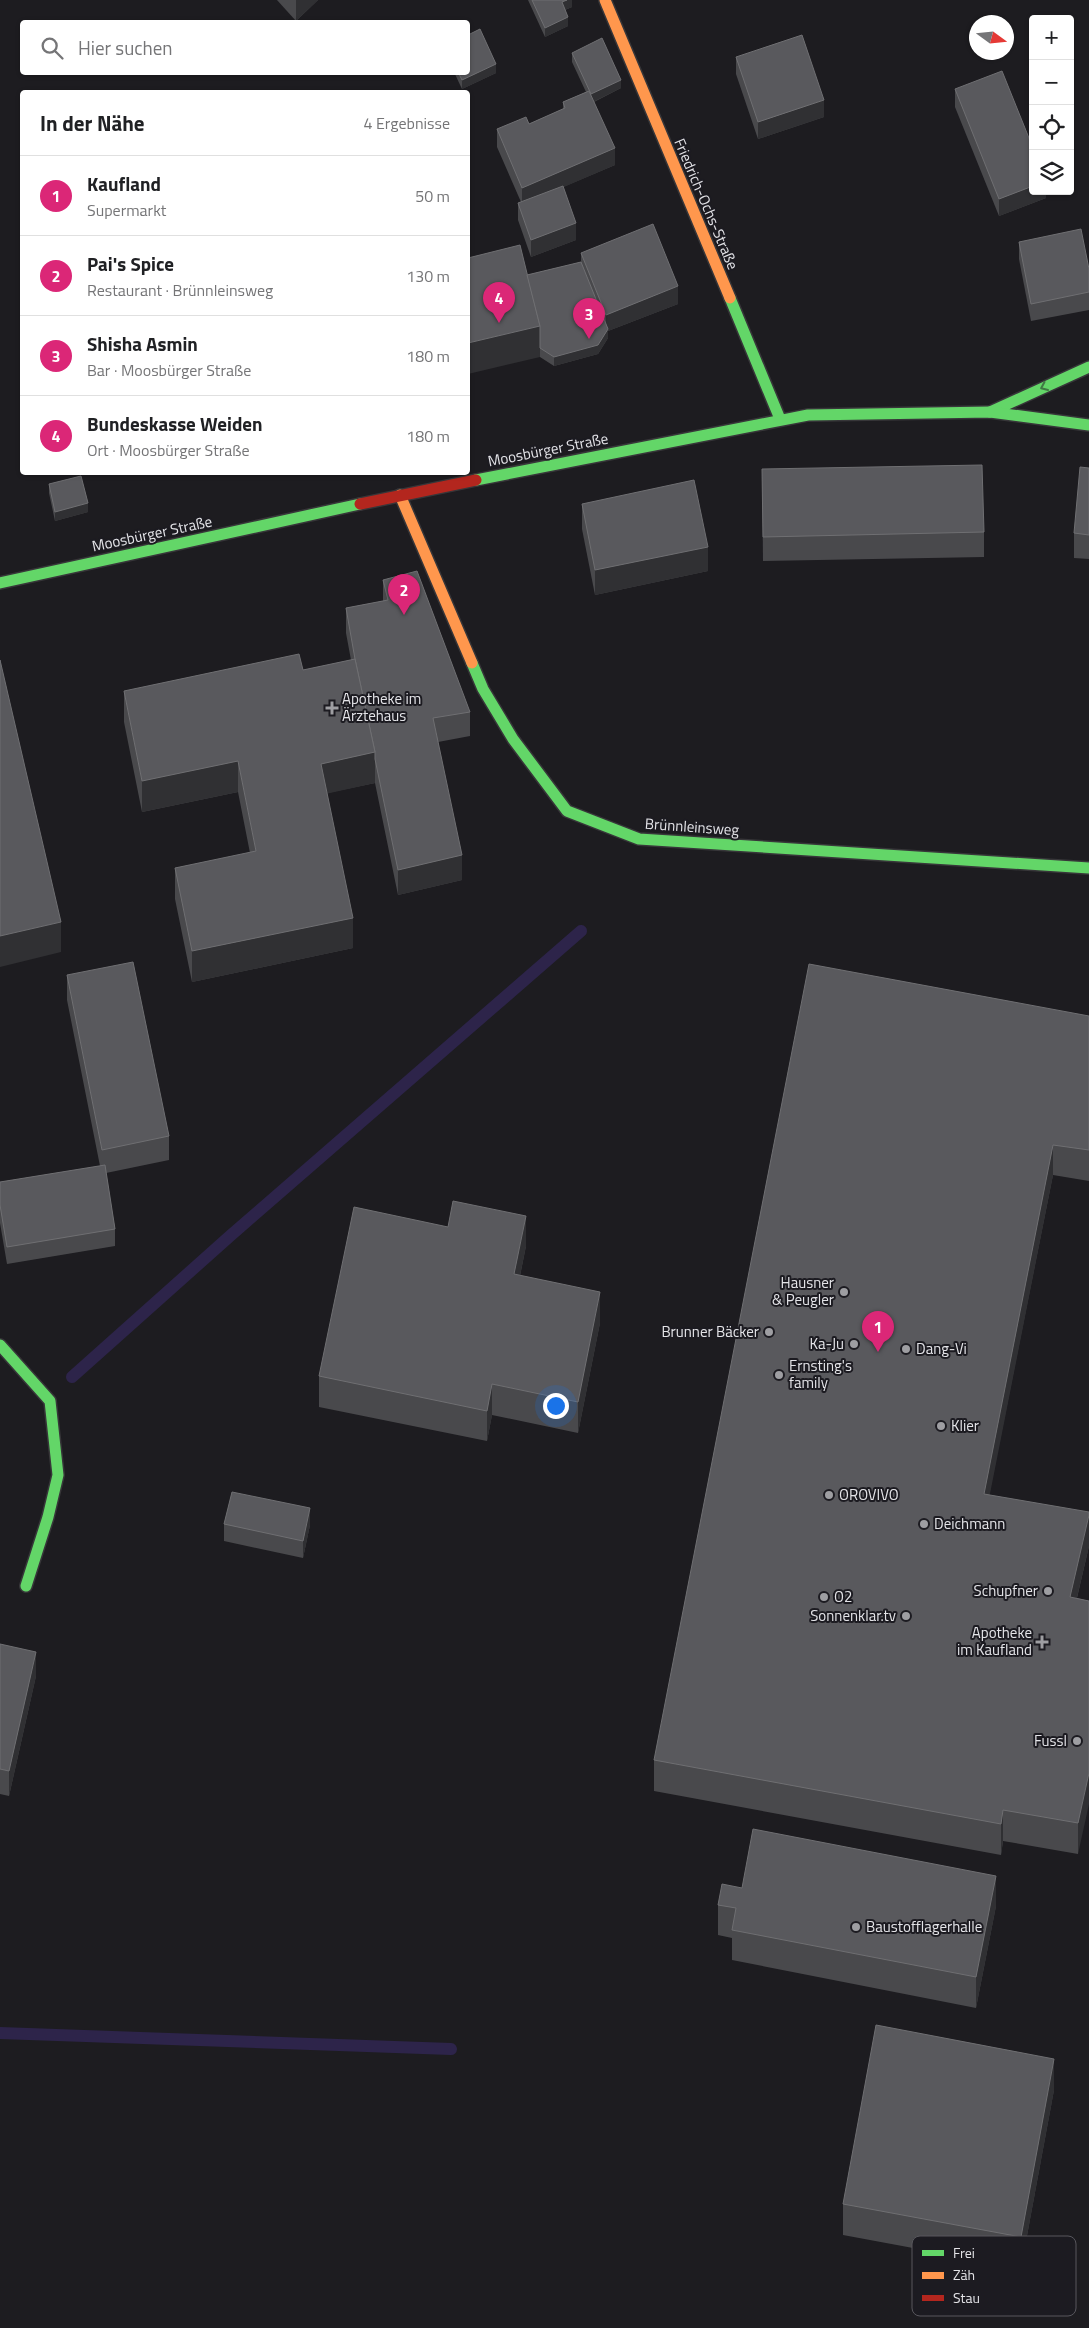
<!DOCTYPE html>
<html lang="de">
<meta charset="utf-8">
<style>
:root{--surface:#fff;--page:#f6f6f6;--text:#202124;--muted:#757577;--line:#e0e0e0;--accent:#db2777}
body{margin:0;font-family:"Titillium Web",sans-serif;background:var(--page);color:var(--text)}
.controls{position:absolute;right:15px;top:15px;display:grid;overflow:hidden;border-radius:5px;box-shadow:0 1px 4px #0004}
.controls button{width:45px;height:45px;display:grid;place-items:center;padding:0;border:0;border-bottom:1px solid var(--line);background:var(--surface);color:var(--text);font:25px sans-serif}
.compass{position:absolute;left:969px;top:15px;width:45px;height:45px;border-radius:50%;background:var(--surface);box-shadow:0 1px 4px #0004;rotate:105deg}
.you{position:absolute;left:555px;top:1405px;width:18px;height:18px;margin:-12px;border:4px solid #fff;border-radius:50%;background:#1a73e8;box-shadow:0 0 0 8px #1a73e833}
.badge{display:grid;place-items:center;width:32px;height:32px;border-radius:50%;background:var(--accent);color:#fff;font-size:16px;font-weight:700}
.pin{position:absolute;translate:-50% -41px;filter:drop-shadow(0 1px 2px #0008)}
.pin::after{content:'';position:absolute;top:26px;width:18px;height:15px;background:inherit;clip-path:polygon(0 0,100% 0,50% 100%)}
.list{margin:0;padding:0;list-style:none}
h2{display:flex;justify-content:space-between;align-items:center;height:65px;margin:0;padding:0 20px;font-size:21px}
h2 small{font-size:16px;font-weight:400;color:var(--muted)}
.list li{display:grid;grid-template-columns:32px 1fr auto;gap:15px;align-items:center;box-sizing:border-box;height:80px;padding:0 20px;border-top:1px solid var(--line)}
.list b{display:block;font-size:19px;white-space:nowrap}
.list p{margin:0;font-size:16px;white-space:nowrap;color:var(--muted)}
.list em{font-size:16px;font-style:normal;color:var(--muted)}
.icon{flex:none;width:28px;height:28px;fill:none;stroke:currentColor;stroke-width:2;stroke-linecap:round;stroke-linejoin:round}
.map{position:relative;flex:none;width:1089px;height:2328px;overflow:hidden}
.search{position:absolute;background:var(--surface);box-shadow:0 1px 4px #0004;left:20px;top:20px;width:450px;height:55px;display:flex;align-items:center;gap:12px;box-sizing:border-box;padding:0 18px;border-radius:5px;color:var(--muted);font-size:19px}
.panel{position:absolute;background:var(--surface);box-shadow:0 1px 4px #0004;left:20px;top:90px;width:450px;height:385px;border-radius:5px}
.map>svg:first-child{display:block}
.lines{fill:none;stroke-linecap:round;stroke-linejoin:round}
.stream{stroke:#2d244a;stroke-width:12}
.fast-casing{stroke:#373639;stroke-width:14}
.slow-casing{stroke:#373639;stroke-width:14}
.jam-casing{stroke:#373639;stroke-width:14}
.fast{stroke:#63d668;stroke-width:11}
.slow{stroke:#ff974d;stroke-width:11}
.jam{stroke:#b3261e;stroke-width:11}
.wall{fill:#49494c}
.shaded-wall{fill:#303033}
.building{fill:#59595d;stroke:#6f6f72}
.oneway{stroke:#407844}
.poi-dot{fill:#9e9ea2;stroke:#1c1b21;stroke-width:2}
.labels{text-anchor:middle;stroke-width:4;stroke-linejoin:round;paint-order:stroke}
.street-label{font-size:15px;fill:#e4e4e8;stroke:#1c1b21}
.poi-label{font-size:15px;fill:#e4e4e8;stroke:#1c1b21;text-anchor:start}
.key{fill:#1c1b21;stroke:#58575d;stroke-width:1}
.key-label{font-size:14px;fill:#e4e4e8}
</style>
<div class="map">
<svg width="1089" height="2328" viewBox="0 0 1089 2328">
<rect width="100%" height="100%" fill="#1d1c20"/>
<g class="lines">
<g class="stream">
<polyline points="72,1377 230,1236 581,931"/>
<polyline points="0,2033 451,2049"/>
</g>
<g class="fast-casing">
<g id="fast">
<polyline points="730,298 780,419"/>
<polyline points="990,412 1089,367"/>
<polyline points="476,480 808,415 990,412 1089,425"/>
<polyline points="0,583 360,504"/>
<polyline points="472,663 483,689 513,739 567,811 639,839 1089,868"/>
<polyline points="0,1345 50,1401 58,1475 48,1517 26,1586"/>
</g>
</g>
<g class="slow-casing">
<g id="slow">
<polyline points="605,0 730,298"/>
<polyline points="400,495 472,663"/>
</g>
</g>
<g class="jam-casing">
<polyline id="jam" points="360,504 476,480"/>
</g>
<use href="#fast" class="fast"/>
<use href="#slow" class="slow"/>
<use href="#jam" class="jam"/>
</g>
<g class="wall">
<polygon points="277,0 318,0 296,21"/>
<polygon points="528,0 572,0 572,7 565,10 568,26 545,37"/>
<polygon points="572,53 621,88 594,102 615,165 563,187 576,240 531,257 518,220 518,203 521,202 497,147 497,129 529,124 563,109 563,102 586,92 572,62"/>
<polygon points="736,57 824,117 758,139 736,74"/>
<polygon points="454,72 468,72 496,73 462,89"/>
<polygon points="955,89 1046,191 1046,198 999,216 955,107"/>
<polygon points="1019,242 1089,269 1089,310 1031,321 1019,259"/>
<polygon points="581,253 678,304 608,331 608,338 598,354 554,366 540,357 527,275 581,262"/>
<polygon points="1089,468 1089,559 1074,558 1074,533"/>
<polygon points="762,469 984,532 984,557 763,561"/>
<polygon points="49,484 88,512 55,521 49,493"/>
<polygon points="582,504 708,571 595,595 582,529"/>
<polygon points="383,580 470,712 470,736 438,742 462,880 398,895 375,783 327,793 353,948 192,982 175,899 175,868 250,853 238,792 142,812 124,722 124,691 303,670 351,660 346,633 346,608 383,601"/>
<polygon points="67,975 169,1136 169,1160 106,1173 115,1229 115,1246 7,1264 0,1223 0,1182 100,1166 67,1000"/>
<polygon points="1089,1016 1089,1181 1053,1175 989,1495 1089,1546 1077,1598 1089,1601 1078,1854 1003,1841 1001,1855 654,1791 654,1760"/>
<polygon points="526,1246 520,1276 600,1323 578,1433 492,1415 487,1441 319,1407 319,1376"/>
<polygon points="224,1524 310,1525 303,1558 224,1541"/>
<polygon points="0,1644 36,1676 9,1796 0,1794"/>
<polygon points="742,1888 996,1906 976,2008 732,1960 732,1938 718,1935 718,1905"/>
<polygon points="1054,2090 1021,2268 843,2235 843,2204"/>
</g>
<g class="shaded-wall">
<polygon points="296,0 318,0 296,21"/>
<polygon points="567,0 572,0 572,7 562,11 562,2"/>
<polygon points="568,17 568,26 545,37 545,28"/>
<polygon points="496,64 496,73 462,89 462,80"/>
<polygon points="621,80 621,88 591,103 591,94"/>
<polygon points="824,100 824,117 758,139 758,122"/>
<polygon points="615,148 615,165 522,205 522,188"/>
<polygon points="1033,186 1033,191 1046,191 1046,198 999,216 999,199"/>
<polygon points="576,223 576,240 531,257 531,240"/>
<polygon points="678,286 678,304 608,331 608,338 598,354 554,366 554,357 606,332 606,315"/>
<polygon points="540,326 540,357 468,374 468,343"/>
<polygon points="88,503 88,512 55,521 55,512"/>
<polygon points="708,547 708,571 595,595 595,570"/>
<polygon points="375,752 375,783 321,795 321,764"/>
<polygon points="238,761 238,792 142,812 142,781"/>
<polygon points="462,855 462,880 398,895 398,870"/>
<polygon points="353,918 353,948 192,982 192,951"/>
<polygon points="61,922 61,952 0,967 0,936"/>
<polygon points="1053,1145 1053,1175 984,1524 984,1494"/>
<polygon points="526,1216 526,1246 514,1305 514,1274"/>
<polygon points="600,1292 600,1323 578,1433 578,1402"/>
<polygon points="492,1384 492,1415 487,1441 487,1411"/>
<polygon points="310,1508 310,1525 303,1558 303,1541"/>
<polygon points="1089,1515 1089,1546 1070,1627 1070,1597"/>
<polygon points="36,1652 36,1676 9,1796 9,1771"/>
<polygon points="1089,1773 1089,1804 1078,1854 1078,1823"/>
<polygon points="1003,1810 1003,1841 1001,1855 1001,1824"/>
<polygon points="996,1876 996,1906 976,2008 976,1977"/>
<polygon points="1054,2059 1054,2090 1021,2268 1021,2237"/>
</g>
<g class="building">
<polygon points="532,0 567,0 562,2 568,17 545,28"/>
<polygon points="480,29 496,64 462,80 458,72 468,72 468,35"/>
<polygon points="802,35 824,100 758,122 736,57"/>
<polygon points="602,38 621,80 591,94 572,53"/>
<polygon points="1002,71 1033,148 1033,186 999,199 955,89"/>
<polygon points="589,91 615,148 522,188 497,129 526,117 529,124 565,108 563,102"/>
<polygon points="563,186 576,223 531,240 518,203"/>
<polygon points="653,224 678,286 606,315 581,253"/>
<polygon points="1081,229 1089,269 1089,292 1031,304 1019,242"/>
<polygon points="520,245 540,326 468,343 468,258"/>
<polygon points="581,262 608,329 598,345 554,357 540,348 540,326 527,275"/>
<polygon points="982,465 984,532 763,537 762,469"/>
<polygon points="1080,467 1089,468 1089,535 1074,533"/>
<polygon points="81,476 88,503 55,512 49,484"/>
<polygon points="694,480 708,547 595,570 582,504"/>
<polygon points="417,571 470,712 433,718 462,855 398,870 375,759 375,752 355,659 346,608 388,600 383,580"/>
<polygon points="299,654 303,670 355,659 375,752 321,764 353,918 192,951 175,868 256,851 238,761 142,781 124,691"/>
<polygon points="0,660 61,922 0,936"/>
<polygon points="133,962 169,1136 102,1150 67,975"/>
<polygon points="809,964 1089,1016 1089,1150 1053,1145 984,1494 1089,1512 1089,1515 1070,1597 1089,1601 1089,1773 1078,1823 1003,1810 1001,1824 654,1760"/>
<polygon points="105,1165 115,1229 7,1247 0,1205 0,1182"/>
<polygon points="453,1201 526,1216 514,1274 600,1292 578,1402 492,1384 487,1411 319,1376 354,1207 448,1227"/>
<polygon points="232,1492 310,1508 303,1541 224,1524"/>
<polygon points="0,1644 36,1652 9,1771 0,1769"/>
<polygon points="753,1829 996,1876 976,1977 732,1930 736,1908 718,1905 722,1884 742,1888"/>
<polygon points="876,2025 1054,2059 1021,2237 843,2204"/>
</g>
<defs><path id="oneway-chevron" d="M-2-3.5L2.5 0L-2 3.5" fill="none" stroke-width="1.6" stroke-linecap="round" stroke-linejoin="round" transform="scale(1.25)"/></defs>
<use class="oneway" href="#oneway-chevron" transform="translate(1044 387) rotate(156)"/>
<g class="poi-dot">
<path d="M329.5 700.5h5v5h5v5h-5v5h-5v-5h-5v-5h5z"/>
<circle cx="844" cy="1292" r="5"/>
<circle cx="769" cy="1332" r="5"/>
<circle cx="854" cy="1344" r="5"/>
<circle cx="906" cy="1349" r="5"/>
<circle cx="779" cy="1375" r="5"/>
<circle cx="941" cy="1426" r="5"/>
<circle cx="829" cy="1495" r="5"/>
<circle cx="924" cy="1524" r="5"/>
<circle cx="1048" cy="1591" r="5"/>
<circle cx="824" cy="1597" r="5"/>
<circle cx="906" cy="1616" r="5"/>
<path d="M1039.5 1634.5h5v5h5v5h-5v5h-5v-5h-5v-5h5z"/>
<circle cx="1077" cy="1741" r="5"/>
<circle cx="856" cy="1927" r="5"/>
</g>
<g class="labels">
<g class="street-label">
<text transform="translate(706 204) rotate(67)" y="5">Friedrich-Ochs-Straße</text>
<text transform="translate(548 450) rotate(-11)" y="5">Moosbürger Straße</text>
<text transform="translate(152 534) rotate(-12)" y="5">Moosbürger Straße</text>
<text transform="translate(692 827) rotate(4)" y="5">Brünnleinsweg</text>
</g>
<g class="poi-label">
<text x="342" y="704">Apotheke im<tspan x="342" dy="17">Ärztehaus</tspan></text>
<text x="834" y="1288" text-anchor="end">Hausner<tspan x="834" dy="17">&amp; Peugler</tspan></text>
<text x="759" y="1337" text-anchor="end">Brunner Bäcker</text>
<text x="844" y="1349" text-anchor="end">Ka-Ju</text>
<text x="916" y="1354">Dang-Vi</text>
<text x="789" y="1371">Ernsting's<tspan x="789" dy="17">family</tspan></text>
<text x="951" y="1431">Klier</text>
<text x="839" y="1500">OROVIVO</text>
<text x="934" y="1529">Deichmann</text>
<text x="1038" y="1596" text-anchor="end">Schupfner</text>
<text x="834" y="1602">O2</text>
<text x="896" y="1621" text-anchor="end">Sonnenklar.tv</text>
<text x="1032" y="1638" text-anchor="end">Apotheke<tspan x="1032" dy="17">im Kaufland</tspan></text>
<text x="1067" y="1746" text-anchor="end">Fussl</text>
<text x="866" y="1932">Baustofflagerhalle</text>
</g>
</g>
<rect x="912" y="2236" width="164" height="80" rx="8" class="key"/>
<rect x="922" y="2250" width="22" height="6" fill="#63d668"/>
<rect x="922" y="2272" width="22" height="7" fill="#ff974d"/>
<rect x="922" y="2295" width="22" height="6" fill="#b3261e"/>
<g class="key-label">
<text x="953" y="2258">Frei</text>
<text x="953" y="2280">Zäh</text>
<text x="953" y="2303">Stau</text>
</g>
</svg>
<div class="controls">
<button>+</button>
<button>−</button>
<button><svg class="icon" aria-label="locate" viewBox="0 0 24 24"><circle cx="12" cy="12" r="6"/><path d="M12 2v4M12 18v4M2 12h4M18 12h4"/></svg></button>
<button><svg class="icon" aria-label="layers" viewBox="0 0 24 24"><path d="M12 4l9 5-9 5-9-5zM3 14l9 5 9-5"/></svg></button>
</div>
<svg class="compass" viewBox="-18 -18 36 36"><path d="M0-13l5 13h-10z" fill="#e53935"/><path d="M0 13l5-13h-10z" fill="#757577"/></svg>
<div class="you"></div>
<div class="pin badge" style="left:878px;top:1352px">1</div>
<div class="pin badge" style="left:404px;top:615px">2</div>
<div class="pin badge" style="left:589px;top:339px">3</div>
<div class="pin badge" style="left:499px;top:323px">4</div>
<div class="search"><svg class="icon" aria-label="search" viewBox="0 0 24 24"><circle cx="10" cy="10" r="6"/><path d="M15 15l6 6"/></svg>Hier suchen</div>
<section class="panel">
<h2>In der Nähe<small>4 Ergebnisse</small></h2>
<ul class="list">
<li><span class="badge">1</span><div><b>Kaufland</b><p>Supermarkt</p></div><em>50 m</em></li>
<li><span class="badge">2</span><div><b>Pai's Spice</b><p>Restaurant · Brünnleinsweg</p></div><em>130 m</em></li>
<li><span class="badge">3</span><div><b>Shisha Asmin</b><p>Bar · Moosbürger Straße</p></div><em>180 m</em></li>
<li><span class="badge">4</span><div><b>Bundeskasse Weiden</b><p>Ort · Moosbürger Straße</p></div><em>180 m</em></li>
</ul>
</section>
</div>
